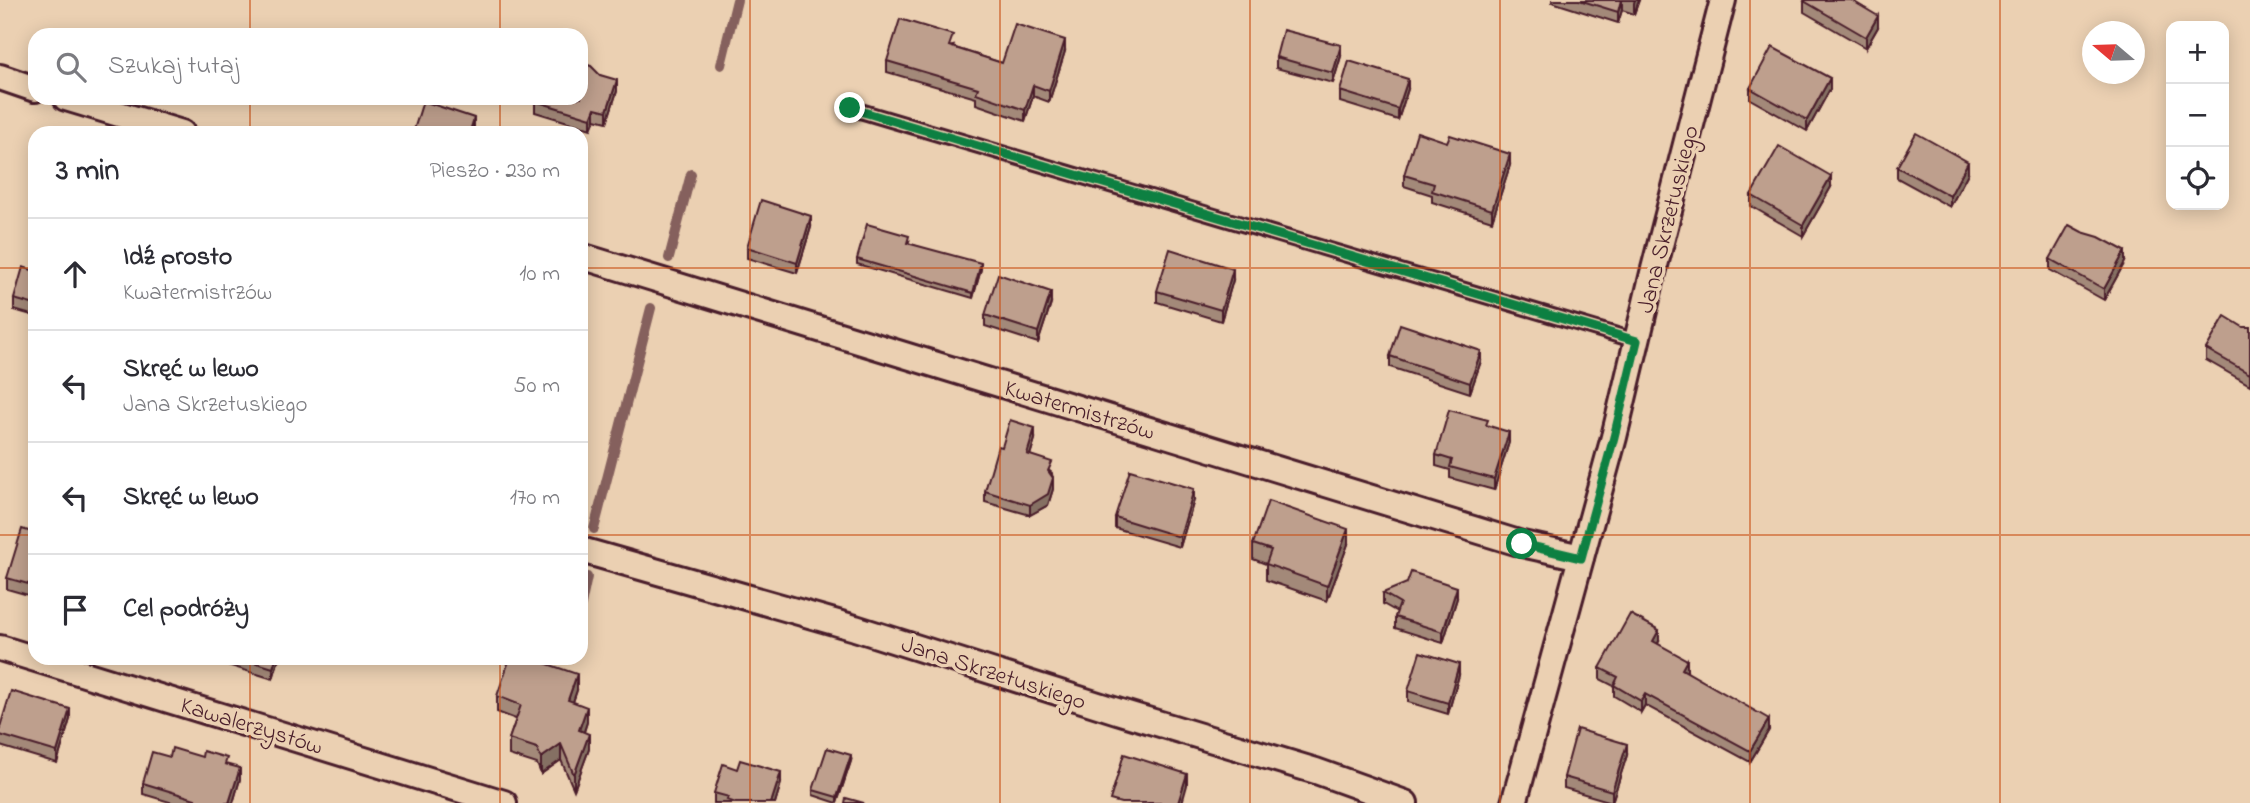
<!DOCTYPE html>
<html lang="pl">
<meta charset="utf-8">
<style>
:root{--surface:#fff;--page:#f7f7f7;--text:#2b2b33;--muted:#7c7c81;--line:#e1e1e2}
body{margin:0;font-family:"Indie Flower",sans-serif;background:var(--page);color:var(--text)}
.controls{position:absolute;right:21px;top:21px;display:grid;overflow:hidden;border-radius:14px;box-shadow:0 4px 18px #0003}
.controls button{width:63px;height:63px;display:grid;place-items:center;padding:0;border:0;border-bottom:2px solid var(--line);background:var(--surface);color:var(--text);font:35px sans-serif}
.compass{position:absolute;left:2082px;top:21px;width:63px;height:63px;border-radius:50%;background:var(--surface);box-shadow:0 4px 18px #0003;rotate:289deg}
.stop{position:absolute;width:21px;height:21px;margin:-16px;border:5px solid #0b8043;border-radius:50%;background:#fff}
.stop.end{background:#0b8043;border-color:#fff;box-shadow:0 2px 7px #0008}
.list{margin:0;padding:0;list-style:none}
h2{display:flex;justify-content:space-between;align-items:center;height:91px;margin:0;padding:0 28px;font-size:30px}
h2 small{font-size:23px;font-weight:400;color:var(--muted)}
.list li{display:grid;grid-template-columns:46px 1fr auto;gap:21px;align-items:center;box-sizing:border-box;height:112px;padding:0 28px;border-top:2px solid var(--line)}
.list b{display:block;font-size:26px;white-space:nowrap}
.list p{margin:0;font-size:23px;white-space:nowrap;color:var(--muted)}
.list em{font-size:23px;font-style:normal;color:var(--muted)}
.icon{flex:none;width:38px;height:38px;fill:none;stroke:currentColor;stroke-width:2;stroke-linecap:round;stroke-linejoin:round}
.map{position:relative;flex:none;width:2250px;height:803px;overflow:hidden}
.search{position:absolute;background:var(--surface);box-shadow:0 4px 18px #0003;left:28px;top:28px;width:560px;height:77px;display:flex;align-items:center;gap:18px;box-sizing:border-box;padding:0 24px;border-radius:21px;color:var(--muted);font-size:26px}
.panel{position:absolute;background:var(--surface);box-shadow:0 4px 18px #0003;left:28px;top:126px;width:560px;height:539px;border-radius:21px}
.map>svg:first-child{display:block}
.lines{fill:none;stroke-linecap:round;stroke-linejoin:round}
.stream{stroke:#85605d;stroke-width:10}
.lane-casing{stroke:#4a1f2b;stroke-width:18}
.street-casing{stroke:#4a1f2b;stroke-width:30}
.lane{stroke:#ebd0b2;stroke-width:12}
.street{stroke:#ebd0b2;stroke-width:24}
.wall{fill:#a38979;stroke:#4a1f2b;stroke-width:2}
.shaded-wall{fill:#856f63;stroke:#4a1f2b;stroke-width:2}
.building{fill:#be9f8d;stroke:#4a1f2b;stroke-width:2}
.route{stroke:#0b8043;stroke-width:9}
.grid{fill:none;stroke:#c84d12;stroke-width:2;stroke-opacity:0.55}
.labels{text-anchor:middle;stroke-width:7;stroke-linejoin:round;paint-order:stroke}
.street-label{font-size:24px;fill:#4a1f2b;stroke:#ebd0b2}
</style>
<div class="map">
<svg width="2250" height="803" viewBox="0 0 2250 803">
<rect width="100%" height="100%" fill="#ebd0b2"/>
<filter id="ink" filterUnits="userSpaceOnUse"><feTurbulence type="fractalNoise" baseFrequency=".0143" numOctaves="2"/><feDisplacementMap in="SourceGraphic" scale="14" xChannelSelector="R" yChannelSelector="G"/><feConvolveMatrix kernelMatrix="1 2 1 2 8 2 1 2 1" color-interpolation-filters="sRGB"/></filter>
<g filter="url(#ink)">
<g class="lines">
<g class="stream">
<polyline points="721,65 737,0"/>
<polyline points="669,258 691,174"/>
<polyline points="594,529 651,308"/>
<polyline points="581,605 587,577"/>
</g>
<g class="lane-casing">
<polyline id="lane" points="850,108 1637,341"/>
</g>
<g class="street-casing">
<g id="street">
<polyline points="0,77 35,89"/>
<polyline points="66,98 182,133"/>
<polyline points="581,256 1522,544 1581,557"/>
<polyline points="581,550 855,628 1117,711 1316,771 1405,803"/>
<polyline points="0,648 504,803"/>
<polyline points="1514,803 1614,437 1653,273 1723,0"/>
</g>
</g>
<use href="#lane" class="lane"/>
<use href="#street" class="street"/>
</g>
<g class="wall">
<polygon points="1552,0 1639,0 1634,14 1622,10 1618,23 1552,2"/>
<polygon points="1804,1 1878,27 1866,48 1804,12"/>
<polygon points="953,46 952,47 1002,63 1065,51 1049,102 1033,96 1025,121 976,104 976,98 887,72 887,61"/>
<polygon points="1341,56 1333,83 1276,68 1276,57"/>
<polygon points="600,75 617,91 607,122 595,119 591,129 535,112 535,101"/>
<polygon points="1750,88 1830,89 1807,131 1750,99"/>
<polygon points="1408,89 1398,120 1340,102 1340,91"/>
<polygon points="1510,165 1492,221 1432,202 1432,195 1404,186 1404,175"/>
<polygon points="1897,167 1968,173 1950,207 1897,178"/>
<polygon points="1831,187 1803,236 1751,206 1751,195"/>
<polygon points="811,227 797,273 747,258 747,247"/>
<polygon points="909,241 908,243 981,269 973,298 857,264 857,259"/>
<polygon points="2050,259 2125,262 2104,300 2050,270"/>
<polygon points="35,271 35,316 14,310 14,299"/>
<polygon points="1233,280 1221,321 1157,302 1157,291"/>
<polygon points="1051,303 1038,343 985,326 985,315"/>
<polygon points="2243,327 2250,327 2250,385 2206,360 2206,349"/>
<polygon points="1390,356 1481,361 1470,393 1390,367"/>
<polygon points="1488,426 1509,442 1494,490 1450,478 1450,470 1436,466 1436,455"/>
<polygon points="1035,439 1030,455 1052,473 1053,489 1048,505 1030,515 985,502 985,491 1002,447"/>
<polygon points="1194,500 1180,547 1115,528 1115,517"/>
<polygon points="35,533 35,597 7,589 7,578"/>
<polygon points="1253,544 1348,544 1327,601 1266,580 1266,564 1253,559"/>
<polygon points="1383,593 1457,598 1443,643 1395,628 1395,617 1397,612 1383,604"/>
<polygon points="1659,641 1658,644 1687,671 1686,672 1769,730 1750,762 1645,705 1641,712 1614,696 1614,686 1600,679 1600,668"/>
<polygon points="205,658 279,658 273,679"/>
<polygon points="1459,675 1448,714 1408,702 1408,691"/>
<polygon points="577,690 573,702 587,722 584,732 589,749 574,790 561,760 541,774 537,764 509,755 509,739 516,719 497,712 497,696"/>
<polygon points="70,719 57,763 0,746 0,727"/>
<polygon points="1627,755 1612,802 1564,788 1564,777"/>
<polygon points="851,761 837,803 813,795 813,790"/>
<polygon points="227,765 240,779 233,803 173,803 143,794 143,783"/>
<polygon points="781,783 775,803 714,803 714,793"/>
</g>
<g class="shaded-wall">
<polygon points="1622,0 1622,10 1618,23 1618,12"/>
<polygon points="1635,0 1639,0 1634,14 1634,3"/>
<polygon points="1878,16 1878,27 1866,48 1866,37"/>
<polygon points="1065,40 1065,51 1049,102 1049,91"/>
<polygon points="1341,45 1341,56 1333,83 1333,73"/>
<polygon points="1830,78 1830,89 1807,131 1807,120"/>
<polygon points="1408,79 1408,89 1398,120 1398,109"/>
<polygon points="617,80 617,91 607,122 607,111"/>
<polygon points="1033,85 1033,96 1025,121 1025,110"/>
<polygon points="595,108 595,119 591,129 591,118"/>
<polygon points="474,118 474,128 473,133 470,133"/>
<polygon points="1510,154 1510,165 1492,221 1492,210"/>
<polygon points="1968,162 1968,173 1950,207 1950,196"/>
<polygon points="1831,176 1831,187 1803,236 1803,225"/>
<polygon points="811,216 811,227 797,273 797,263"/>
<polygon points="2125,251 2125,262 2104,300 2104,289"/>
<polygon points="981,263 981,269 973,298 973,293"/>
<polygon points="1233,269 1233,280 1221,321 1221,310"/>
<polygon points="1051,292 1051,303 1038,343 1038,332"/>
<polygon points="1481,351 1481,361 1470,393 1470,383"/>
<polygon points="1035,428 1035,439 1027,465 1027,454"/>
<polygon points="1509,432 1509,442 1494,490 1494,479"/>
<polygon points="1053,478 1053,489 1048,505 1030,515 1030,505"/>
<polygon points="1194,489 1194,500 1180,547 1180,537"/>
<polygon points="1348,529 1348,544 1327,601 1327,586"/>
<polygon points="1457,587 1457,598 1443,643 1443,632"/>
<polygon points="1659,630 1659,641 1653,652 1653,641"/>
<polygon points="276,658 279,658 273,679 273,668"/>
<polygon points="1687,660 1687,671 1682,680 1682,669"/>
<polygon points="1459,664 1459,675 1448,714 1448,703"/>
<polygon points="577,674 577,690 568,716 568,700"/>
<polygon points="1645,694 1645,705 1641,712 1641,701"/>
<polygon points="587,707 587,722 579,746 579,730"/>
<polygon points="70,709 70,719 57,763 57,752"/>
<polygon points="1769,719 1769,730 1750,762 1750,751"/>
<polygon points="589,734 589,749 574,790 574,775"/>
<polygon points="561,744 561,760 541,774 541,758"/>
<polygon points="1627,744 1627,755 1612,802 1612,791"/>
<polygon points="851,755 851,761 837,803 837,797"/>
<polygon points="240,768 240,779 233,803 229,803"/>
<polygon points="781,772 781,783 775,803 771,803"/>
<polygon points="1187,774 1187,785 1182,803 1178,803"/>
</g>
<g class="building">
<polygon points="1579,0 1621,0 1618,12"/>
<polygon points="1805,0 1851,0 1878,16 1866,37 1804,1"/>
<polygon points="900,19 953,35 949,46 1002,63 1015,24 1065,40 1049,91 1033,85 1025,110 976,93 978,88 887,61"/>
<polygon points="1283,30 1341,45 1333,73 1276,57"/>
<polygon points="1772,47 1830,78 1807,120 1750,88"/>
<polygon points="1349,61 1408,79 1398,109 1340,91"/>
<polygon points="581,63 591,66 600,75 617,80 607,111 595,108 591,118 535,101 536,98 581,98"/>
<polygon points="423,101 474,118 470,131 471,133 413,133"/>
<polygon points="1417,132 1447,142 1450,135 1510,154 1492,210 1432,191 1434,184 1404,175"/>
<polygon points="1916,133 1968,162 1950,196 1897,167"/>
<polygon points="1779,146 1831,176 1803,225 1751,195"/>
<polygon points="761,200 811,216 797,263 747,247"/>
<polygon points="867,224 909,236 907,243 981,263 973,293 857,259"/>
<polygon points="2069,225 2082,232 2099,237 2125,251 2104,289 2050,259"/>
<polygon points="1170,249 1233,269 1221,310 1157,291"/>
<polygon points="23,267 35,271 35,305 14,299"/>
<polygon points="998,274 1051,292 1038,332 985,315"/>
<polygon points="2225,316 2243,327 2250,327 2250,374 2206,349"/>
<polygon points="1400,324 1481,351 1470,383 1390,356"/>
<polygon points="1449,410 1488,420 1486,425 1509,432 1494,479 1450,467 1452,460 1436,455"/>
<polygon points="1010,420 1035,428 1027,454 1052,462 1048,471 1053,478 1048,494 1030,505 985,491 998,446 1002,447"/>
<polygon points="1130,470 1194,489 1180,537 1115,517"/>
<polygon points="1268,501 1348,529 1327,586 1266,564 1271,550 1253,544"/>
<polygon points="22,529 35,533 35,586 7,578"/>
<polygon points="1411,572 1457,587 1443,632 1395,617 1400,603 1383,593 1407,583"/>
<polygon points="1630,614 1659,630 1653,641 1687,660 1682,669 1769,719 1750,751 1645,694 1641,701 1614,685 1618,677 1600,668"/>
<polygon points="1420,652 1459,664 1448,703 1408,691"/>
<polygon points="241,658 276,658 273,668"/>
<polygon points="510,658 530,658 577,674 568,700 587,707 579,730 589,734 574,775 561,744 541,758 537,748 509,739 521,705 497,696"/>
<polygon points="11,691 70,709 57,752 0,735 0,727"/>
<polygon points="1577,729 1627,744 1612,791 1564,777"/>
<polygon points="172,748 202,757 203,751 227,758 225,764 240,768 229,803 194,803 195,799 143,783 152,752 170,757"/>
<polygon points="827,748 851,755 837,797 813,790"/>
<polygon points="1124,754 1187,774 1178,803 1121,803 1110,800"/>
<polygon points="740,760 781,772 771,803 736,803 727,800 729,797 714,793 723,764 737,769"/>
<polygon points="846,798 864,803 845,803"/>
</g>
</g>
<g class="lines" filter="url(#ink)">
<polyline class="route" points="850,108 1637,341 1614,437 1581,558 1522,544"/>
</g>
<path class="grid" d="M250,0V35M500,0V35M750,0V803M1000,0V803M1250,0V803M1500,0V803M1750,0V803M2000,0V803M250,98V133M500,98V133M0,268H35M581,268H2250M0,535H35M581,535H2250M250,658V803M500,658V803"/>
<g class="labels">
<g class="street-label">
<text transform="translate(1667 219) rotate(-76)" y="8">Jana Skrzetuskiego</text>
<text transform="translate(1080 409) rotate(17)" y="8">Kwatermistrzów</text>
<text transform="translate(994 672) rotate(18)" y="8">Jana Skrzetuskiego</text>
<text transform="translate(252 725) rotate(17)" y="8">Kawalerzystów</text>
</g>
</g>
</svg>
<div class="controls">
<button>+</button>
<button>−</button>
<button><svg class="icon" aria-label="locate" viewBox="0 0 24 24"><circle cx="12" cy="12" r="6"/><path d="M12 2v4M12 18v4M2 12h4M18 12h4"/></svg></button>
</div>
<svg class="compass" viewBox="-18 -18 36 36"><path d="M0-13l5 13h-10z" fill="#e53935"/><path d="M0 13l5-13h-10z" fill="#7c7c81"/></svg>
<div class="stop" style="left:1522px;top:544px"></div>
<div class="stop end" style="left:850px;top:108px"></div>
<div class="search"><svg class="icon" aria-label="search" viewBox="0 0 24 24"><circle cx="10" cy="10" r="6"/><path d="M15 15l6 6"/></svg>Szukaj tutaj</div>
<section class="panel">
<h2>3 min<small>Pieszo · 230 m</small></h2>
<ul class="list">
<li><svg class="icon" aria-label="ahead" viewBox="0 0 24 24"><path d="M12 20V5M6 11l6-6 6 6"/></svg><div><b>Idź prosto</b><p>Kwatermistrzów</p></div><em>10 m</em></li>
<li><svg class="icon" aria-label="left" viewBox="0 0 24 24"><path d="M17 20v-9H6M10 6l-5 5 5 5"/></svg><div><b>Skręć w lewo</b><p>Jana Skrzetuskiego</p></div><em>50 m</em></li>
<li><svg class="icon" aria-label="left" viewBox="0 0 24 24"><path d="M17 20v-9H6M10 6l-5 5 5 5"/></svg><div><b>Skręć w lewo</b></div><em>170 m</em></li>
<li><svg class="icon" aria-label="arrive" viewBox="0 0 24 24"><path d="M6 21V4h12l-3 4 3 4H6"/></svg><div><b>Cel podróży</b></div></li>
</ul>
</section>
</div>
